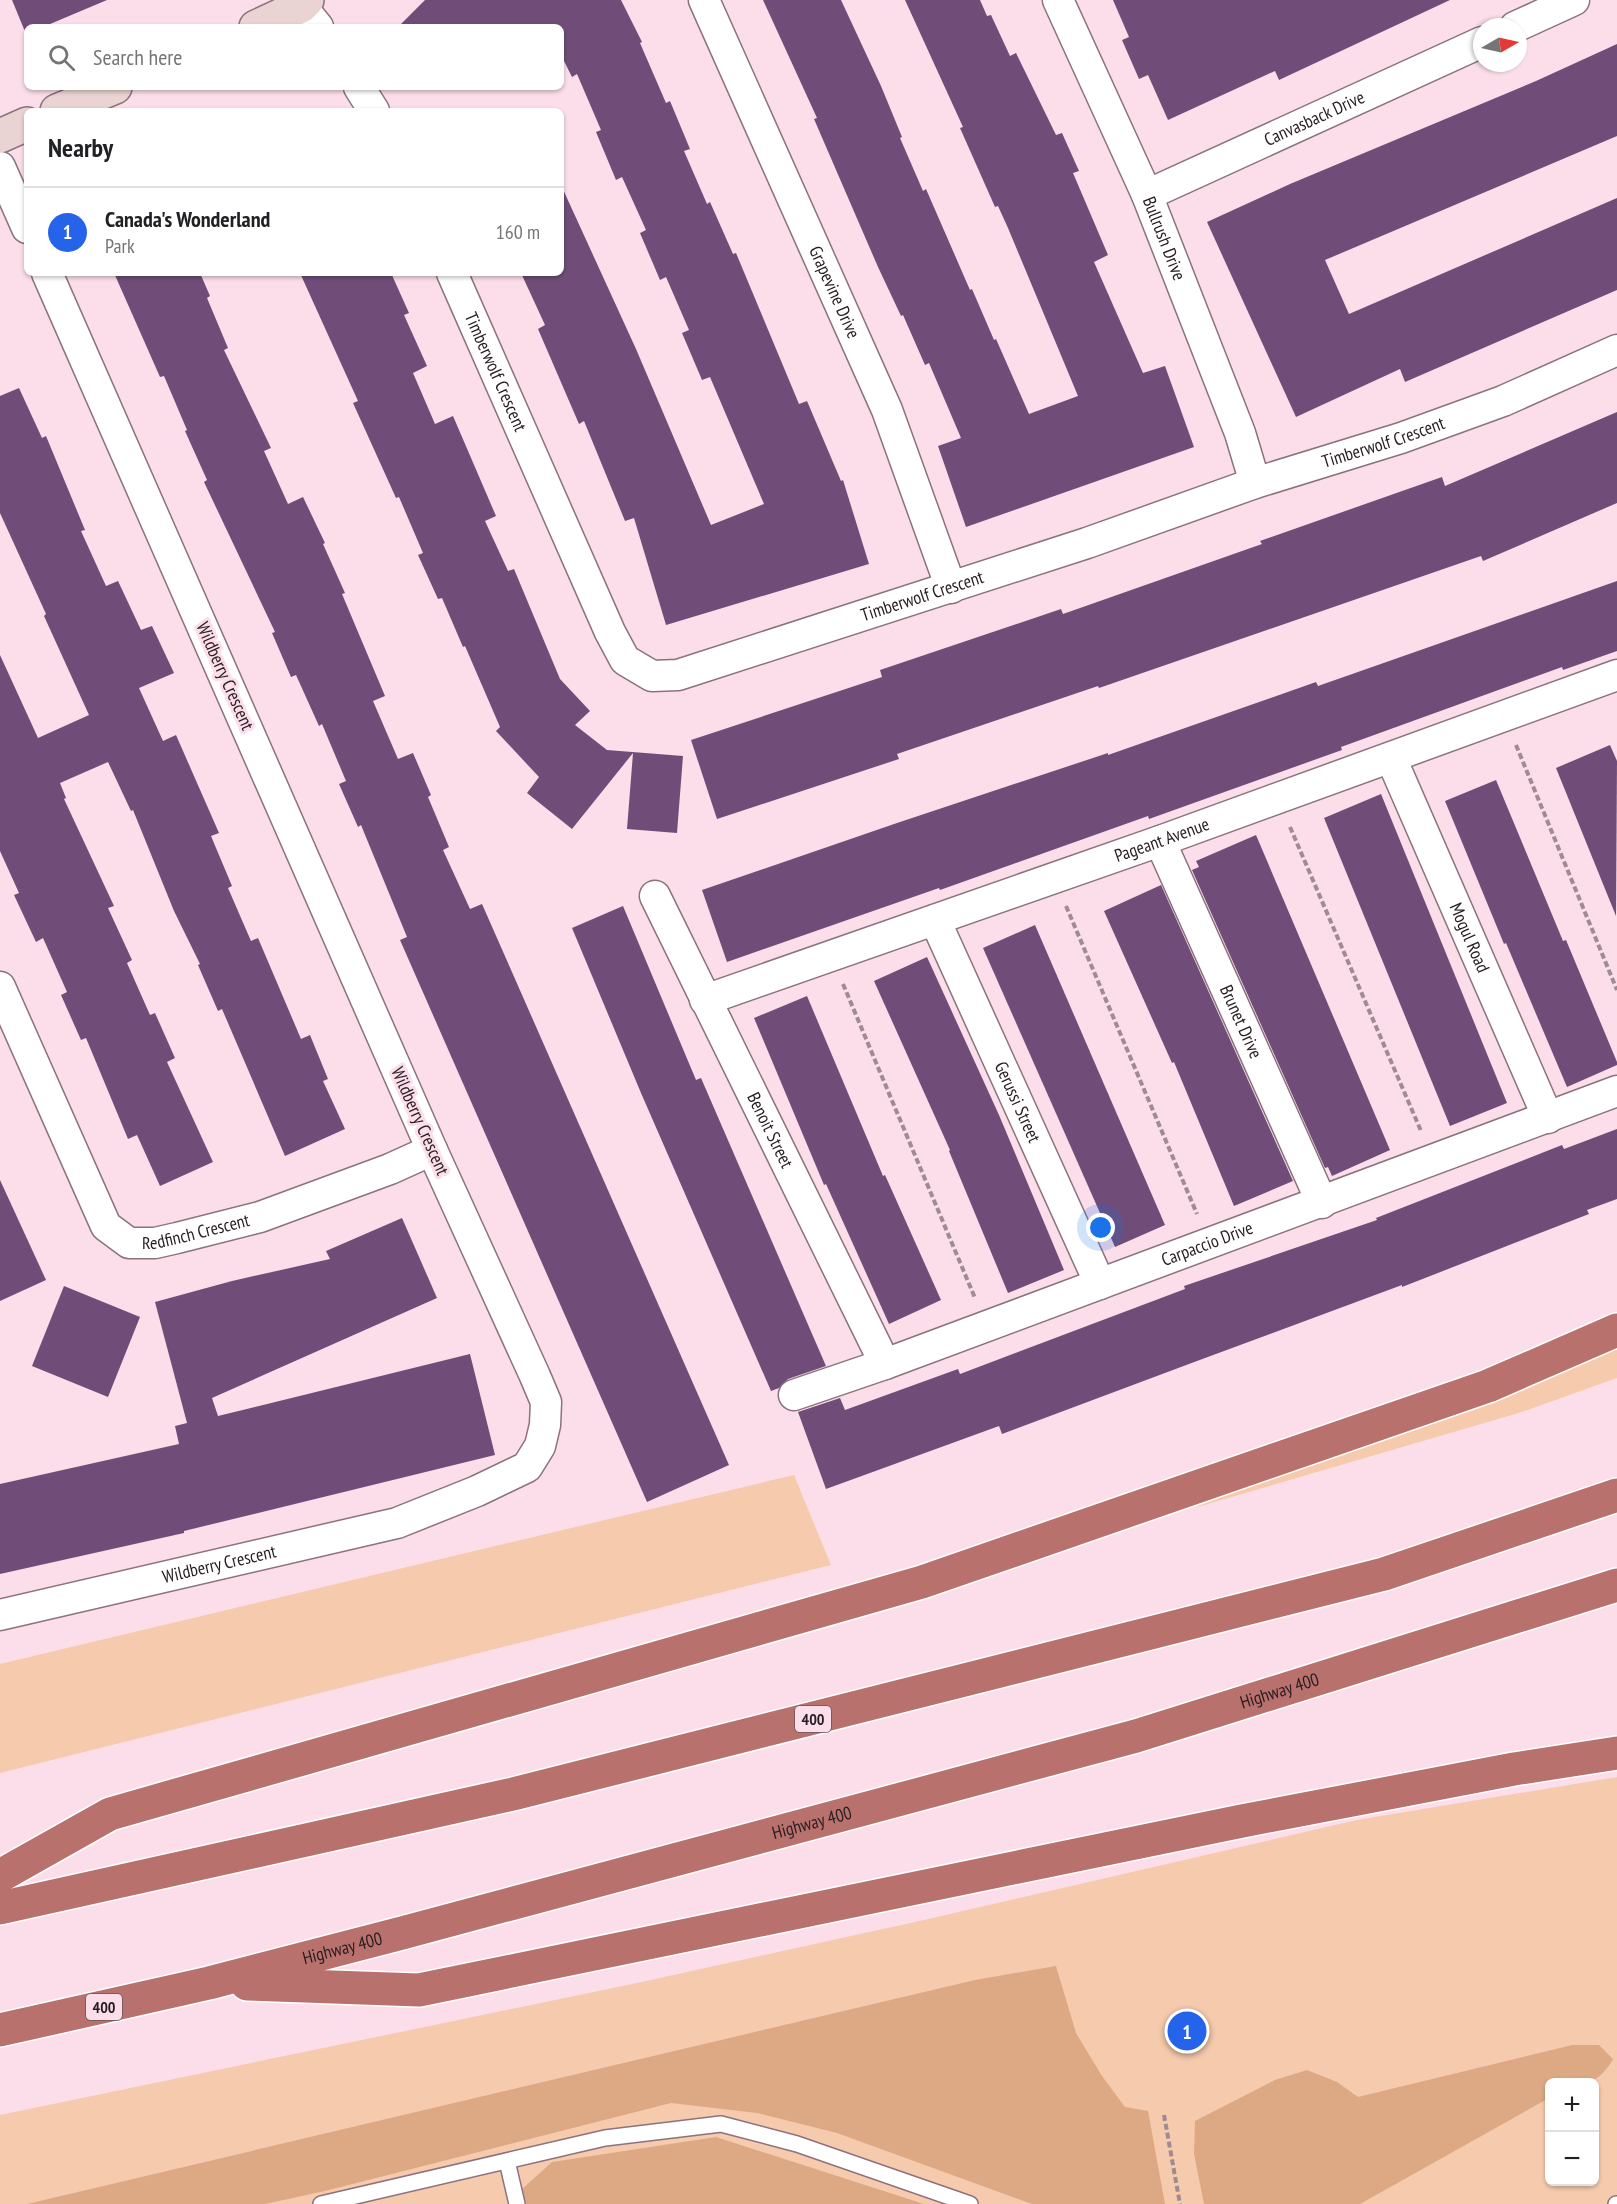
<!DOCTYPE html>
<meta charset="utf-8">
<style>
:root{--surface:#fff;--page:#f6f6f6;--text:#202124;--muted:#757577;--line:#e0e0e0;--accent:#2563eb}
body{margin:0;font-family:"PT Sans Narrow",sans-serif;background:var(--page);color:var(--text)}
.controls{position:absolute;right:18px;bottom:18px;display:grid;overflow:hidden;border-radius:9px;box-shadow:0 2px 4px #0004}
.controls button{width:54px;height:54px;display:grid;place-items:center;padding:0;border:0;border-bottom:2px solid var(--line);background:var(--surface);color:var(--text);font:30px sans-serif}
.compass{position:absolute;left:1473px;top:18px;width:54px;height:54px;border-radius:50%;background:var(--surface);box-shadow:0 2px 4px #0004;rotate:81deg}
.you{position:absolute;left:1101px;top:1228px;width:21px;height:21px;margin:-15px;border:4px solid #fff;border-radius:50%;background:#1a73e8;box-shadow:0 0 0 9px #1a73e833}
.badge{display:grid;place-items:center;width:39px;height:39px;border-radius:50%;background:var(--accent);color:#fff;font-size:20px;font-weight:700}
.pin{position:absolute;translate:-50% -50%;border:3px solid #fff;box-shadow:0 2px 6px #0006}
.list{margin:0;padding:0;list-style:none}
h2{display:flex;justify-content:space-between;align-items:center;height:78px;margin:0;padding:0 24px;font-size:26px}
h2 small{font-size:20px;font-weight:400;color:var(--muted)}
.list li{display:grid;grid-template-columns:39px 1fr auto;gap:18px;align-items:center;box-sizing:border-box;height:90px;padding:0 24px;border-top:2px solid var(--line)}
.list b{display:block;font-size:22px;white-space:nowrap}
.list p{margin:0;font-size:20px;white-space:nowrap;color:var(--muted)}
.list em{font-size:20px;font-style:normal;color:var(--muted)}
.icon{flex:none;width:33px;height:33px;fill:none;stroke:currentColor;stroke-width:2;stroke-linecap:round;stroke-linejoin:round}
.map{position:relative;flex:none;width:1617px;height:2204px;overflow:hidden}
.search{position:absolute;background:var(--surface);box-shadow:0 2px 4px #0004;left:24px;top:24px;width:540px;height:66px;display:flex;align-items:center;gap:15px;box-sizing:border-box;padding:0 21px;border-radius:9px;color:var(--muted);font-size:22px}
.panel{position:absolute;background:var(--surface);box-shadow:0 2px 4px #0004;left:24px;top:108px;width:540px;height:168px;border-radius:9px}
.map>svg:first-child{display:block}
.green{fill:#f6caad;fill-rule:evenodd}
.forest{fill:#dda985}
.building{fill:#6f4d78}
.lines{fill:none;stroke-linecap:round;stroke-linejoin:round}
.lane-casing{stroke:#8b727d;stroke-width:18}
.street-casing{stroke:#8b727d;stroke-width:33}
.secondary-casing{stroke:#8b727d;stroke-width:36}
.highway-casing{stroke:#fff;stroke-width:36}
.path{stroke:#a08b93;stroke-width:4;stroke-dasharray:6 3;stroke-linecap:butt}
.lane{stroke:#fff;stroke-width:15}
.street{stroke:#fff;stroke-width:30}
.secondary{stroke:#ead4d3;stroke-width:33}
.highway{stroke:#b9716d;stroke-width:33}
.labels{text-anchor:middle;stroke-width:6;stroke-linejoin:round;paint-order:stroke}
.shield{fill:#fbdee9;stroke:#67575d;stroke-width:1.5}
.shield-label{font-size:16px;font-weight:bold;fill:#271d21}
.street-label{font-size:18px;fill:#271d21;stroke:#fbdee9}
</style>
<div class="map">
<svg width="1617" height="2204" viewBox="0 0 1617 2204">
<rect width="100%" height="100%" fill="#fbdee9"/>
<g class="green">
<polygon points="1617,1337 1617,1378 1522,1412 1194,1508"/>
<polygon points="794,1475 831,1565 0,1773 0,1664"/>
<path d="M1617,1777V2204H0V2115L637,1983L924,1920L1357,1820ZM1550,2082H1594V2182H1550Z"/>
</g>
<g class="forest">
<polygon points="1056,1966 1076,2033 1102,2076 1125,2107 1148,2111 1165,2204 1032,2204 837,2133 757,2113 671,2103 325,2191 265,2204 27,2204 975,1980"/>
<path d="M1572,2045H1599L1613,2059C1595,2090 1582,2082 1550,2082L1549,2098L1360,2204H1204L1194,2154L1195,2121L1275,2080L1307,2070L1337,2082L1358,2097Z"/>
<polygon points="716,2137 924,2204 524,2204 521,2190 552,2162"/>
</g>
<g class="building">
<polygon points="12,0 107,0 43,27 27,27 26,34"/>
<polygon points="425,0 621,0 642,42 640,43 666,103 670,101 690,149 684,151 707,204 710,202 733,254 736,253 799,404 807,401 841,481 843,480 869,564 666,625 634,518 625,521 584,421 579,424 538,329 545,325 521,273 561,273 561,185 636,349 711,525 764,504 710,377 702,380 682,333 689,330 666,277 660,280 640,233 646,230 622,177 616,180 596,132 601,130 577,74 572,77 561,55 561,27 398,27"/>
<polygon points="763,0 841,0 881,86 902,137 900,138 923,191 926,189 970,290 972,289 994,340 996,339 1029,414 1078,396 1008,228 998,206 995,207 960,128 963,127 905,0 980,0 987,16 991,15 1010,56 1016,53 1056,135 1062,133 1079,171 1073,173 1108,255 1094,262 1143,373 1165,366 1194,447 966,527 938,446 961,438 929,363 925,365 903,315 901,316 878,267 814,119 817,118"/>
<polygon points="1113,0 1450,0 1279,80 1275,71 1168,120 1148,75 1139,79 1122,40 1129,37"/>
<polygon points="1617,44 1617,136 1325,260 1349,314 1617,198 1617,290 1405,382 1400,369 1296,417 1207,222 1290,184 1536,81"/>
<polygon points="114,273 200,273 210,296 207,298 228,348 224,350 271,448 264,451 288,504 303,497 325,543 323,544 345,593 342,594 385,696 373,701 398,759 413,753 431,795 428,797 449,847 443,850 470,909 482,904 729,1465 647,1502 400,940 407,937 361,825 358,827 339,784 346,781 322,724 319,726 296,675 291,677 272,633 275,632 204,482 207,480 185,431 187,430 164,376 160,377"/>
<polygon points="300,273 391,273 409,313 404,315 427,366 413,373 435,424 453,416 496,516 485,521 508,571 514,569 560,679 590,711 575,725 607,750 683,756 677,833 627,829 633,753 572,829 527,793 539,777 496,731 500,727 465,646 463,647 442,598 438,599 418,555 423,553 399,497 396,498 353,403 358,401"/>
<polygon points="19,388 42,438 46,436 85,530 81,531 106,586 118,581 141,630 152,626 174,673 139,688 163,741 176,735 219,833 211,836 232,886 228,888 251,941 258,938 301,1039 310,1035 328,1079 323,1081 345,1129 285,1156 222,1009 218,1011 198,965 200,964 174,911 133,810 131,811 108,762 60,783 66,798 64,799 114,906 108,908 132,960 127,963 150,1015 155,1013 175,1058 167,1062 213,1162 160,1186 137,1135 128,1139 86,1038 81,1040 61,995 67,992 43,938 36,942 14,895 19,893 0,851 0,655 38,738 89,715 44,616 46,614 0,513 0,396"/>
<polygon points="1617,412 1617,503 1483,561 1481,556 1099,688 1098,686 897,754 899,759 717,819 691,740 882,677 880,670 1061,609 1063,614 1262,544 1260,541 1442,477 1445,486"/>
<polygon points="1617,581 1617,651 1563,670 1562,667 1341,747 1342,750 1149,819 1148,816 940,890 939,888 727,962 702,890 897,823 1108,753 1108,755 1316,682 1318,686"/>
<polygon points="1610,745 1617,761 1616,916 1556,768"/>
<polygon points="1496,780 1563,941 1566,940 1617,1062 1617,1065 1567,1087 1506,943 1504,944 1445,801"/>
<polygon points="1381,794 1507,1103 1450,1126 1324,818"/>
<polygon points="1256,835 1390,1150 1332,1176 1328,1167 1325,1168 1192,870 1199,867 1196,861"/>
<polygon points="1161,885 1293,1181 1234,1206 1174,1062 1172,1063 1104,911"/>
<polygon points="623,906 696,1080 701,1078 826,1366 788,1379 779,1388 771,1391 641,1093 572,928"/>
<polygon points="1035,925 1165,1225 1115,1247 983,948"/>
<polygon points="927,957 999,1115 1064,1270 1008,1293 949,1151 950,1150 874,981"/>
<polygon points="807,996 883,1176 885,1175 941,1300 889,1324 826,1184 824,1185 754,1018"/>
<polygon points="1617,1129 1617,1199 1587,1210 1589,1214 1402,1287 1402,1285 1197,1361 1002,1434 999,1426 826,1489 798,1412 840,1398 845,1410 958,1369 960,1374 1185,1289 1184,1286 1377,1220 1376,1218 1562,1145 1564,1149"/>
<polygon points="0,1180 46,1280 0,1301"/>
<polygon points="402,1218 437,1298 212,1398 218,1416 470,1354 495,1455 184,1531 184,1533 0,1574 0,1484 179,1444 175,1426 187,1423 155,1302 232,1281 330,1259 326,1251"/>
<polygon points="64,1286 140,1317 108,1397 32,1366"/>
</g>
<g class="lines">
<g class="lane-casing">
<g id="lane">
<polyline points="507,2161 517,2204"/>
<polyline points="321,2204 605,2138 721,2124 797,2144 970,2204"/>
<polyline points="1616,2204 1617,2204"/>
</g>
</g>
<g class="street-casing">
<g id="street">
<path id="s1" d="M704,0L887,410L951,588"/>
<path id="s2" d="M1058,0L1147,195L1240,433L1255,483"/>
<polyline points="301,6 318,27"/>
<polyline points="1515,27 1574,0"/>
<polyline points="359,87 374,111"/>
<polyline points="0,167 27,228"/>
<path id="s3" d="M1147,195L1482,42"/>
<path id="s4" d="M452,273L610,632L625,660L652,676L678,675L1087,543L1255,483L1401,438L1503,401L1617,350"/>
<path id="s5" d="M1391,758L1548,1118"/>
<path id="s6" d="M1160,841L1322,1203"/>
<path id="s7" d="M655,896L885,1364"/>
<path id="s8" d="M935,920L1100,1284"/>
<path id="s9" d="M0,987L106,1226L129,1243H155L177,1238L260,1217L390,1169L432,1150"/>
<path id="s10" d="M705,1000L1160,841L1617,675"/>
<path id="s11" d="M794,1395L885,1364L1617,1091"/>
<path id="s12" d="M0,1615L397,1523L477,1491L527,1467L540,1446L545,1425L546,1402L535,1376L432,1150L47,273"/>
</g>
</g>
<g class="secondary-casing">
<g id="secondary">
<polyline points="256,27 301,6 307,0"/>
<polyline points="57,111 115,87"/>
<polyline points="0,136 27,124"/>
</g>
</g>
<g class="highway-casing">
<g id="highway">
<polyline points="0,1876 110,1814 922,1582 1488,1386 1617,1330"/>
<polyline points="0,1908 513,1794 1384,1574 1617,1495"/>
<polyline points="247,1984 419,1990 1242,1821 1514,1769 1617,1753"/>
<path id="s13" d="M0,2030L209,1983L402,1933L1136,1736L1617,1585"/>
</g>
</g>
<g class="path">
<polyline points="1516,745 1617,990"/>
<polyline points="1290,827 1421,1131"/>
<polyline points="1066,906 1197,1214"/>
<polyline points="843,984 975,1298"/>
<polyline points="1164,2115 1180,2204"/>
</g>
<use href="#lane" class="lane"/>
<use href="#street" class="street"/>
<use href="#secondary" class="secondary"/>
<use href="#highway" class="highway"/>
</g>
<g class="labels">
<g class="shield">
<rect x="795" y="1706" width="36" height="26" rx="4.5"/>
<rect x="86" y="1994" width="36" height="26" rx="4.5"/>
</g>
<g class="shield-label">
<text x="813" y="1725">400</text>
<text x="104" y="2013">400</text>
</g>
<g class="street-label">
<text dy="6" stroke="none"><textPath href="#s3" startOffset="184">Canvasback Drive</textPath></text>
<text dy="6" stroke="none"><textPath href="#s2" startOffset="261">Bullrush Drive</textPath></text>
<text dy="6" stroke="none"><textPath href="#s1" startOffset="320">Grapevine Drive</textPath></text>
<text dy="6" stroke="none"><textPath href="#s4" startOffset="108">Timberwolf Crescent</textPath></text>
<text dy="6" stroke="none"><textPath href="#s4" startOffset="1224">Timberwolf Crescent</textPath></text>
<text dy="6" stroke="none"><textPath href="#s4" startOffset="738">Timberwolf Crescent</textPath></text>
<text transform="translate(225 676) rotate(66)" y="6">Wildberry Crescent</text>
<text dy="6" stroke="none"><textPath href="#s10" startOffset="484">Pageant Avenue</textPath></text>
<text dy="6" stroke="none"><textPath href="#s5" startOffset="196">Mogul Road</textPath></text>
<text dy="6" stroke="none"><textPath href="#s6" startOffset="198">Brunet Drive</textPath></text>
<text dy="6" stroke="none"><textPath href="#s8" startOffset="200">Gerussi Street</textPath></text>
<text transform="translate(420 1121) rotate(66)" y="6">Wildberry Crescent</text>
<text dy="6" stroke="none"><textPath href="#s7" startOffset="261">Benoit Street</textPath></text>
<text dy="6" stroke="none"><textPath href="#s9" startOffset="358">Redfinch Crescent</textPath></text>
<text dy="6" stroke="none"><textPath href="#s11" startOffset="440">Carpaccio Drive</textPath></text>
<text dy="6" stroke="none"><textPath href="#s12" startOffset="225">Wildberry Crescent</textPath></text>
<text dy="6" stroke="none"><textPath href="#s13" startOffset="1324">Highway 400</textPath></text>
<text dy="6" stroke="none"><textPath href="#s13" startOffset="838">Highway 400</textPath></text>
<text dy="6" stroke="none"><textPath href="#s13" startOffset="352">Highway 400</textPath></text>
</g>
</g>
</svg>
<div class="controls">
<button>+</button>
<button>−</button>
</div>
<svg class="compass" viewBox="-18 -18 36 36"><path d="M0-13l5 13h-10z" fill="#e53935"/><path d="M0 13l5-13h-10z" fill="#757577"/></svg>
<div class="you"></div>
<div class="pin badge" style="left:1187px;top:2031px">1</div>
<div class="search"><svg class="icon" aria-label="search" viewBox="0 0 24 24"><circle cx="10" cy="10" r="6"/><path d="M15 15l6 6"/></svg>Search here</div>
<section class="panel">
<h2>Nearby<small></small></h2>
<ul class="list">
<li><span class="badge">1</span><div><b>Canada's Wonderland</b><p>Park</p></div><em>160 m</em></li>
</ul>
</section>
</div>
